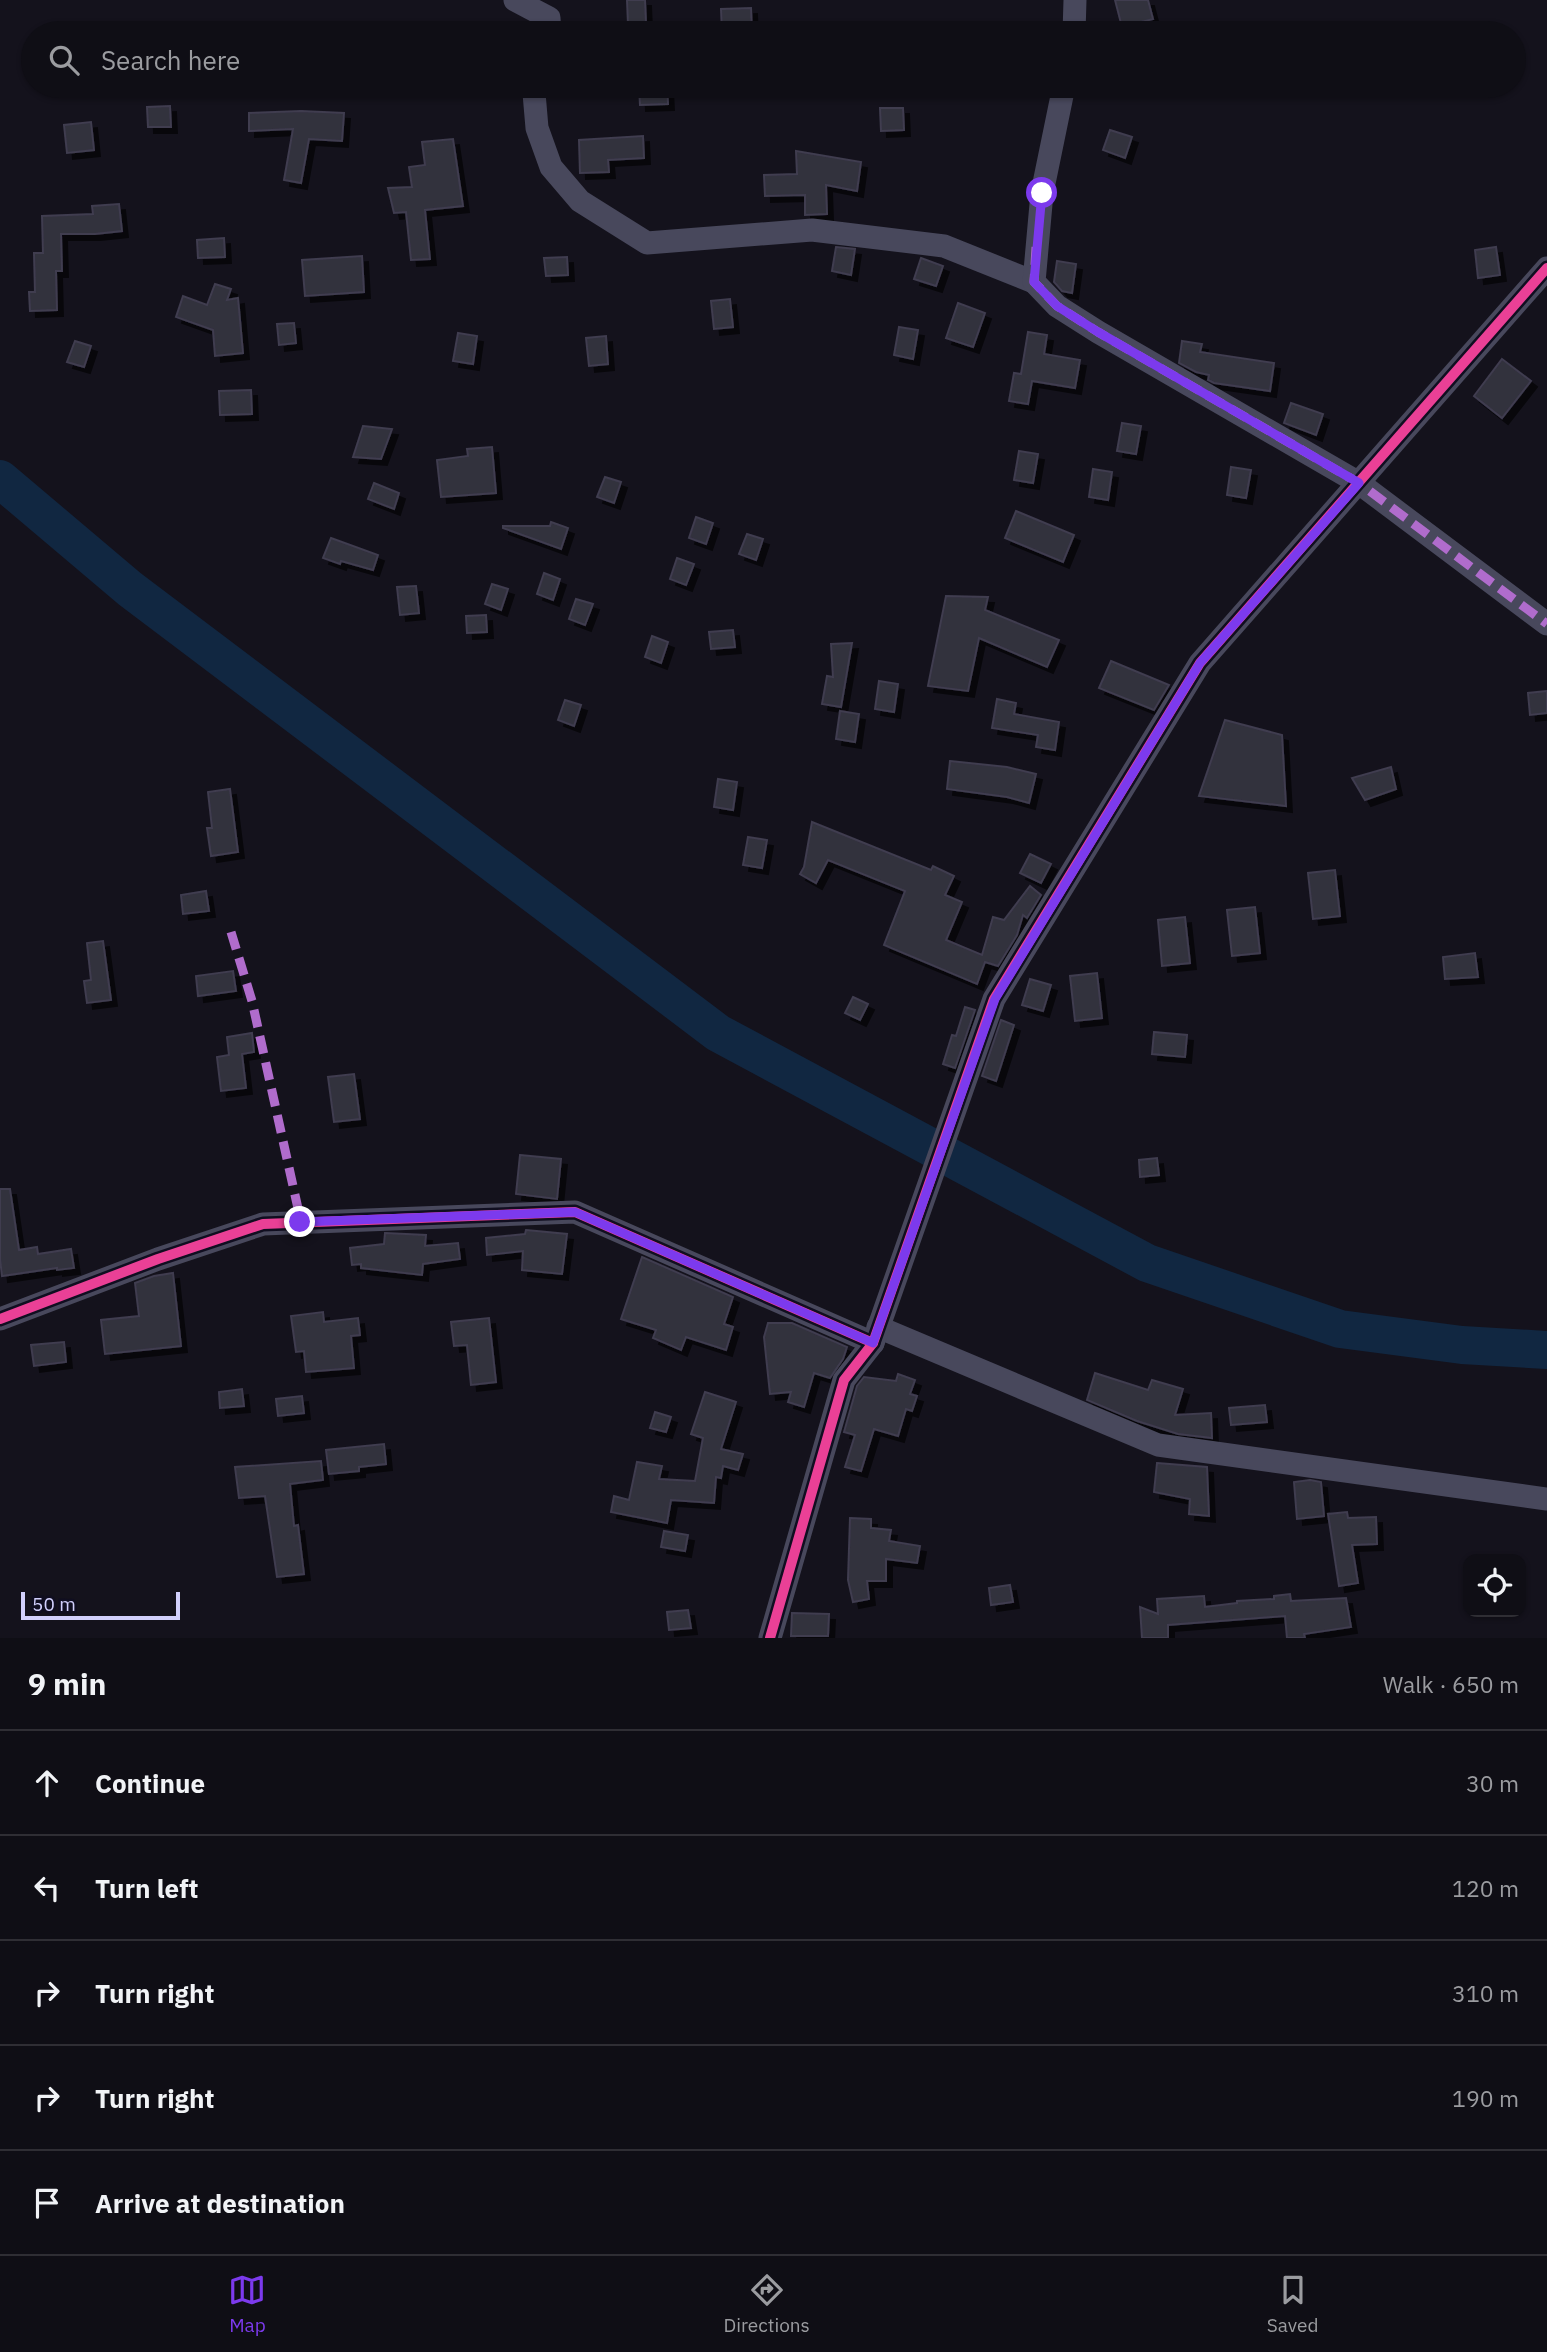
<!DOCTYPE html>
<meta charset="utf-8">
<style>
:root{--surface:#0f0e15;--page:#1d1c22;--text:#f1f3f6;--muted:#9b9ca0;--line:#2f2e34;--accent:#7c3aed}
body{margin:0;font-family:"IBM Plex Sans",sans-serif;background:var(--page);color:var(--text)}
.controls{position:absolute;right:21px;bottom:21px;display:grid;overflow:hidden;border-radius:14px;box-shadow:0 2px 5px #0004}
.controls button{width:63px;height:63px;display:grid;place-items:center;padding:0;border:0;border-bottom:2px solid var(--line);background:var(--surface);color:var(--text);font:35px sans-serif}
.scale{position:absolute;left:21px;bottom:18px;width:159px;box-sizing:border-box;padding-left:7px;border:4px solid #d2d0fc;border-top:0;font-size:19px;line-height:24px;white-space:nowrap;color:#d2d0fc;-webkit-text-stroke:5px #100e20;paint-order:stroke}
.stop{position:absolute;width:21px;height:21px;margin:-16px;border:5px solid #7c3aed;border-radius:50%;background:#fff}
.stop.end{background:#7c3aed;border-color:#fff;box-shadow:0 2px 7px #0008}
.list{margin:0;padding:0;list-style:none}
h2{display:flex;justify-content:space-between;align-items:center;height:91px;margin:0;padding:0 28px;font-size:30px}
h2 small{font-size:23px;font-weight:400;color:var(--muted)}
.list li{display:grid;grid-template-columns:46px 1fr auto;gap:21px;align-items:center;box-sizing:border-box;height:105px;padding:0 28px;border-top:2px solid var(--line)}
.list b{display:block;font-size:26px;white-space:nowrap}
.list em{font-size:23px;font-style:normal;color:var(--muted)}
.icon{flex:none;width:38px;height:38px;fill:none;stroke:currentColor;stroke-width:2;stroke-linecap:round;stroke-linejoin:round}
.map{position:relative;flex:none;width:1547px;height:1638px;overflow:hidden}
.search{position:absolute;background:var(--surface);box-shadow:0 2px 5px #0004;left:21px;right:21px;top:21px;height:77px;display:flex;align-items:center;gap:18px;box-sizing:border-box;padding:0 24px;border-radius:38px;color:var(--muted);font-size:26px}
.sheet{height:616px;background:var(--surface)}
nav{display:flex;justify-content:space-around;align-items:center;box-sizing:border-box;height:98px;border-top:2px solid var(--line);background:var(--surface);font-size:19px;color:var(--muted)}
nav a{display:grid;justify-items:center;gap:4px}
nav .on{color:var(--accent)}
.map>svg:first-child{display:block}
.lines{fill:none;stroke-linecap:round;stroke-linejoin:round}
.river{stroke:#112741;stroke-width:38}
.building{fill:#32303e;stroke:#3f3c4f;stroke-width:2;filter:url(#shadow)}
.minor{stroke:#48485c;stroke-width:23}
.quiet{stroke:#b06ccc;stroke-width:9;stroke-dasharray:18 9;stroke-linecap:butt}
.cycleway-casing{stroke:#100e20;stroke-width:15}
.cycleway{stroke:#ea4096;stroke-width:10}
.route{stroke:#7c3aed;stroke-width:9}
</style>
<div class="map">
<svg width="1547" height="1638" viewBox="0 0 1547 1638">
<defs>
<filter id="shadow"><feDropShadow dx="6" dy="6" stdDeviation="0" flood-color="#0009"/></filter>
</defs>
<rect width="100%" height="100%" fill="#14121c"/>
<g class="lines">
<polyline class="river" points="0,479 130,589 718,1033 1147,1263 1340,1329 1462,1345 1547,1350"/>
</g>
<g class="building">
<polygon points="627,0 645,0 646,23 628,24"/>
<polygon points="1115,0 1148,0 1153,19 1122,27"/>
<polygon points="751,8 752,33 722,33 721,9"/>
<polygon points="639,86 667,86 668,104 640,105"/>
<polygon points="170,106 171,127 148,127 147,107"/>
<polygon points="880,108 903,108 904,130 881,131"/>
<polygon points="301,111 344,113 342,141 309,139 301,183 284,180 293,129 249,131 249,113"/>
<polygon points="91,122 94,150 67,153 64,125"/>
<polygon points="1110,130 1132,137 1125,158 1103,150"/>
<polygon points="643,136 644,158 608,160 609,172 580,173 579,140"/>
<polygon points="453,139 463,206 425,210 430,259 411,260 406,212 394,213 388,188 412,187 409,167 425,165 422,142"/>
<polygon points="796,151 861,162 857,191 826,185 827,214 805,215 805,195 765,196 764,175 797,174"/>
<polygon points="119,204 122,231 95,234 61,234 62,271 56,271 57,310 30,311 29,292 35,292 34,253 43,253 42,216 93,214 92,206"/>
<polygon points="224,238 225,257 198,258 197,240"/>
<polygon points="836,247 855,249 851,275 832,271"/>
<polygon points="1496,247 1500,275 1478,278 1475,250"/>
<polygon points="362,256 364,292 305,296 302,260"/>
<polygon points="567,257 568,275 546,276 544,258"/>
<polygon points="921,258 943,266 936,286 914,279"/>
<polygon points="1057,261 1076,264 1072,293 1062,291 1054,282"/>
<polygon points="215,284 231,289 227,300 238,298 243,353 215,356 213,330 176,317 183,296 207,305"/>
<polygon points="730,299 733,327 714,329 711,301"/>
<polygon points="958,303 985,313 973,347 946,338"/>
<polygon points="294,323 296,343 279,345 277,324"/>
<polygon points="899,327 918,330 913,359 894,355"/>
<polygon points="1028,332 1047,335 1044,354 1080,360 1075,388 1032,381 1028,404 1009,401 1014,373 1021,374"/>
<polygon points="458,333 477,336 473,364 453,361"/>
<polygon points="606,336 608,364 589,366 586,338"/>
<polygon points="75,341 91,346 84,367 67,362"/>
<polygon points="1182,341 1202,344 1200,352 1274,363 1270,391 1214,383 1208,380 1209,375 1196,372 1179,363"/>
<polygon points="1502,359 1531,381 1502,418 1474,396"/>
<polygon points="251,390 252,414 220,415 219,391"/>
<polygon points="1291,403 1323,414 1316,435 1284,423"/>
<polygon points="1122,423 1141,426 1136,454 1117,451"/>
<polygon points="363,426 392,429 381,459 353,457"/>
<polygon points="492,447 496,493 441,497 437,460 468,456 467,449"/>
<polygon points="1019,451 1038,454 1033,483 1014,480"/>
<polygon points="1231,467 1251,470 1246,498 1227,495"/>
<polygon points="1093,469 1112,472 1108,500 1089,497"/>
<polygon points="605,477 621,482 614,503 597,497"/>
<polygon points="374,483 399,493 394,509 368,499"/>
<polygon points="1016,511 1074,535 1063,562 1005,538"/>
<polygon points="696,517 713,523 706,544 689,538"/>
<polygon points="551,522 568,528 561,549 503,528 503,526 550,526"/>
<polygon points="747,534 763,539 756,560 739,554"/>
<polygon points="331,538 378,555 373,570 341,561 340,564 323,558"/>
<polygon points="677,558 694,564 686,585 670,579"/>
<polygon points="544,573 560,579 553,600 537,594"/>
<polygon points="492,584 508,589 501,610 485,604"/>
<polygon points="416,586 419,613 400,615 397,587"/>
<polygon points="946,596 988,597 985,610 1059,640 1047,667 979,638 968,691 928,686"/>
<polygon points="576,599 593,604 585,625 569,619"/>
<polygon points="486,615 487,632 467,633 466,616"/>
<polygon points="733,630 735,647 711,649 709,632"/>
<polygon points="652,636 668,642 661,663 645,657"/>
<polygon points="852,643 841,707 822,704 827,676 833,677 831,644"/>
<polygon points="1111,661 1169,685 1154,710 1099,688"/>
<polygon points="879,681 898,684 894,712 875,709"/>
<polygon points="1547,691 1547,713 1530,715 1528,693"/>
<polygon points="997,699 1016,703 1014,714 1059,722 1055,750 1036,747 1038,735 992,728"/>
<polygon points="565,700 581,705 574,726 558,720"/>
<polygon points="840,711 859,714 855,742 836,739"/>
<polygon points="1225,720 1282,735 1286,806 1199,796"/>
<polygon points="950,761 1007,767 1036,774 1029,803 1007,797 947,789"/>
<polygon points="1391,767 1396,789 1365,800 1352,778"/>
<polygon points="718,779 737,782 733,810 714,807"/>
<polygon points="230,789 238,852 211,856 207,828 212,828 208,792"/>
<polygon points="812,822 931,870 933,866 954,876 945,895 962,902 946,940 982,955 993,917 1004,920 1030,886 1041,895 1027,918 1023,915 1017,935 998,966 985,962 977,984 884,945 905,891 828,860 816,883 800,874 804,867"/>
<polygon points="748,837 767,840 762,868 743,865"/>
<polygon points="1030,854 1051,864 1041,883 1020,873"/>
<polygon points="1335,870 1340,916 1313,919 1308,873"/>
<polygon points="206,891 209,911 183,914 181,895"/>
<polygon points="1255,907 1260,953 1232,956 1227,910"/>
<polygon points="1185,917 1190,963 1162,966 1158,920"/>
<polygon points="103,941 111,1000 87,1003 84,981 91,980 87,943"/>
<polygon points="1475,953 1478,977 1445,979 1443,957"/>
<polygon points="233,971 236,991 198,996 196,976"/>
<polygon points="1097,973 1102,1018 1075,1021 1070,976"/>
<polygon points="1030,979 1051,985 1043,1011 1022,1005"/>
<polygon points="853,997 868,1004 860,1020 845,1013"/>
<polygon points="965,1007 975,1010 955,1068 943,1064 952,1035 956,1036"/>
<polygon points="1001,1020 1014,1025 996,1081 982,1076"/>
<polygon points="1154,1032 1187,1035 1185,1057 1152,1054"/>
<polygon points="252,1033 254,1052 242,1054 246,1088 221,1091 217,1057 229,1055 227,1037"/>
<polygon points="354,1074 360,1119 334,1122 328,1077"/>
<polygon points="520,1155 561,1159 557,1199 516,1194"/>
<polygon points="1157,1158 1159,1175 1140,1177 1139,1160"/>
<polygon points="0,1189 10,1189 19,1250 37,1247 38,1254 71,1249 74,1268 57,1270 57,1268 2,1276 0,1259"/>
<polygon points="526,1230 567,1234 562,1274 522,1270 523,1251 487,1255 486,1238 525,1234"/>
<polygon points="385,1233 426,1235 425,1246 458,1243 460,1259 423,1264 422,1275 361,1268 361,1264 352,1265 350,1248 384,1244"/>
<polygon points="642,1257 733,1297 724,1324 733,1327 726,1350 686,1337 681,1350 653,1338 656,1330 621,1319"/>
<polygon points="173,1273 181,1346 105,1354 101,1320 139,1316 135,1283 154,1276"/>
<polygon points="323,1312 324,1322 358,1318 360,1335 351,1336 354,1368 306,1372 304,1351 296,1352 291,1316"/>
<polygon points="489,1318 496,1382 471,1385 467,1345 454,1346 451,1322"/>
<polygon points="768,1323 792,1323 847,1347 843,1359 830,1378 814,1373 804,1407 788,1402 791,1392 770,1394 764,1337"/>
<polygon points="64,1342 66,1362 34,1366 31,1345"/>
<polygon points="1095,1373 1148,1390 1152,1380 1183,1389 1175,1415 1211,1413 1212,1438 1178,1434 1137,1421 1087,1400"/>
<polygon points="898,1374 915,1380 910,1394 917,1396 912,1411 906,1409 898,1436 874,1429 861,1471 845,1467 855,1435 844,1432 857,1386 864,1377 896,1381"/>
<polygon points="242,1389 244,1406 220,1408 219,1392"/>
<polygon points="705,1392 736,1402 721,1449 743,1454 738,1470 723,1466 721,1478 716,1477 714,1503 671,1500 667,1523 611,1512 614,1496 629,1500 637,1462 662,1466 659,1479 695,1481 703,1438 691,1434"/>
<polygon points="302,1396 304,1413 278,1416 276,1399"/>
<polygon points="1265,1405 1267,1422 1231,1425 1229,1408"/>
<polygon points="655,1412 671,1417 666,1432 650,1428"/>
<polygon points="384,1444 386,1464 359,1467 359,1471 329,1474 326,1450"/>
<polygon points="321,1461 323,1480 290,1484 294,1526 298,1525 304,1574 277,1577 265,1496 239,1498 235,1467"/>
<polygon points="1157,1463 1207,1467 1209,1516 1189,1514 1190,1499 1154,1492"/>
<polygon points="1310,1480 1321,1482 1324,1516 1297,1519 1294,1482"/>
<polygon points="1347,1512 1348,1518 1376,1517 1377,1544 1352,1545 1358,1583 1339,1586 1328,1514"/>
<polygon points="850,1518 871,1519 871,1528 891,1530 889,1541 920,1546 917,1563 886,1559 886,1581 867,1581 869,1599 853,1602 848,1580"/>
<polygon points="664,1531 688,1535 685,1551 661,1547"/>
<polygon points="1010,1585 1013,1602 991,1605 989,1588"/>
<polygon points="1290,1594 1291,1601 1346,1598 1351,1627 1304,1634 1305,1638 1287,1638 1285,1616 1168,1625 1168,1638 1142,1638 1140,1607 1158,1614 1157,1599 1204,1596 1205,1607 1237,1603 1237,1601 1274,1599 1274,1596"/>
<polygon points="688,1610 691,1628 669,1630 667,1612"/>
<polygon points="792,1613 829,1614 828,1636 791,1636"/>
</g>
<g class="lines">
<g class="minor">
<polyline points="515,0 549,18 550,33"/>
<polyline points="1074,33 1075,0"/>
<polyline points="536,86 534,93 537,128 551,167 580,201 647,243 812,230 944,246 1034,282"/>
<polyline points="1064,86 1042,193 1034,282 1057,306 1098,332 1359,483 1547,624"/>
<polyline points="0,1319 158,1259 263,1224 575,1212 873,1343"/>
<polyline points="878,1327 1158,1445 1547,1499"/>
<polyline points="770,1638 844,1380 873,1343 994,999 1200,663 1547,268"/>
</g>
<g class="quiet">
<polyline points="1036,247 1034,282 1057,306 1098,332 1359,483 1547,624"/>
<polyline points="231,932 252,1001 301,1222"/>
</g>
<g class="cycleway-casing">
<g id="cycleway">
<polyline points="0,1319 158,1259 263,1224 575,1212 873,1343"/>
<polyline points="770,1638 844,1380 873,1343 994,999 1200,663 1547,268"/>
</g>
</g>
<use href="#cycleway" class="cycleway"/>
</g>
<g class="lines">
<polyline class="route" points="300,1222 575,1212 873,1343 995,999 1200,663 1359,483 1098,332 1057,306 1034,282 1042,193"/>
</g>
</svg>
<div class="controls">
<button><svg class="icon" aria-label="locate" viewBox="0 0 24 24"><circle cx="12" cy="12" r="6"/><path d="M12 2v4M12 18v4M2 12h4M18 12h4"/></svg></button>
</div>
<div class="scale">50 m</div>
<div class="stop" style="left:1042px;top:193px"></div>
<div class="stop end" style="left:300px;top:1222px"></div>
<div class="search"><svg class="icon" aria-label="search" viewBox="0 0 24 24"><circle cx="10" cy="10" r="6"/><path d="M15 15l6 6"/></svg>Search here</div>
</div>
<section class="sheet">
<h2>9 min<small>Walk · 650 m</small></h2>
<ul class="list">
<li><svg class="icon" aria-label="ahead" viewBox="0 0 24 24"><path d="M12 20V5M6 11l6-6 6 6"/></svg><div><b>Continue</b></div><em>30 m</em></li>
<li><svg class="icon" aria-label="left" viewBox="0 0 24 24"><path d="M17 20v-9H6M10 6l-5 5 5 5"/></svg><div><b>Turn left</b></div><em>120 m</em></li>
<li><svg class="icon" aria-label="right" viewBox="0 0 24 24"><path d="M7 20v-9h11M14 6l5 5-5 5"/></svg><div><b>Turn right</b></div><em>310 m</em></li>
<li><svg class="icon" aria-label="right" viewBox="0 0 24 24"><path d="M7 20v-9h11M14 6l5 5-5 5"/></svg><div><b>Turn right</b></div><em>190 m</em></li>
<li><svg class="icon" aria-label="arrive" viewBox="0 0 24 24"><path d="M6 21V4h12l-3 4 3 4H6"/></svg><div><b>Arrive at destination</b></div></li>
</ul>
</section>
<nav>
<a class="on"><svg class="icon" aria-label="map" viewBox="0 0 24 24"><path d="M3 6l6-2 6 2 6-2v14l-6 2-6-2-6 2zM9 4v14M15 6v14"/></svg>Map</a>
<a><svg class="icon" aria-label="directions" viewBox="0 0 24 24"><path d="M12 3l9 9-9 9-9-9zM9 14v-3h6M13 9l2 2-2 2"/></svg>Directions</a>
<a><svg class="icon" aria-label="saved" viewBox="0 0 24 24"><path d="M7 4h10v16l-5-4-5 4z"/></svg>Saved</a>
</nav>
